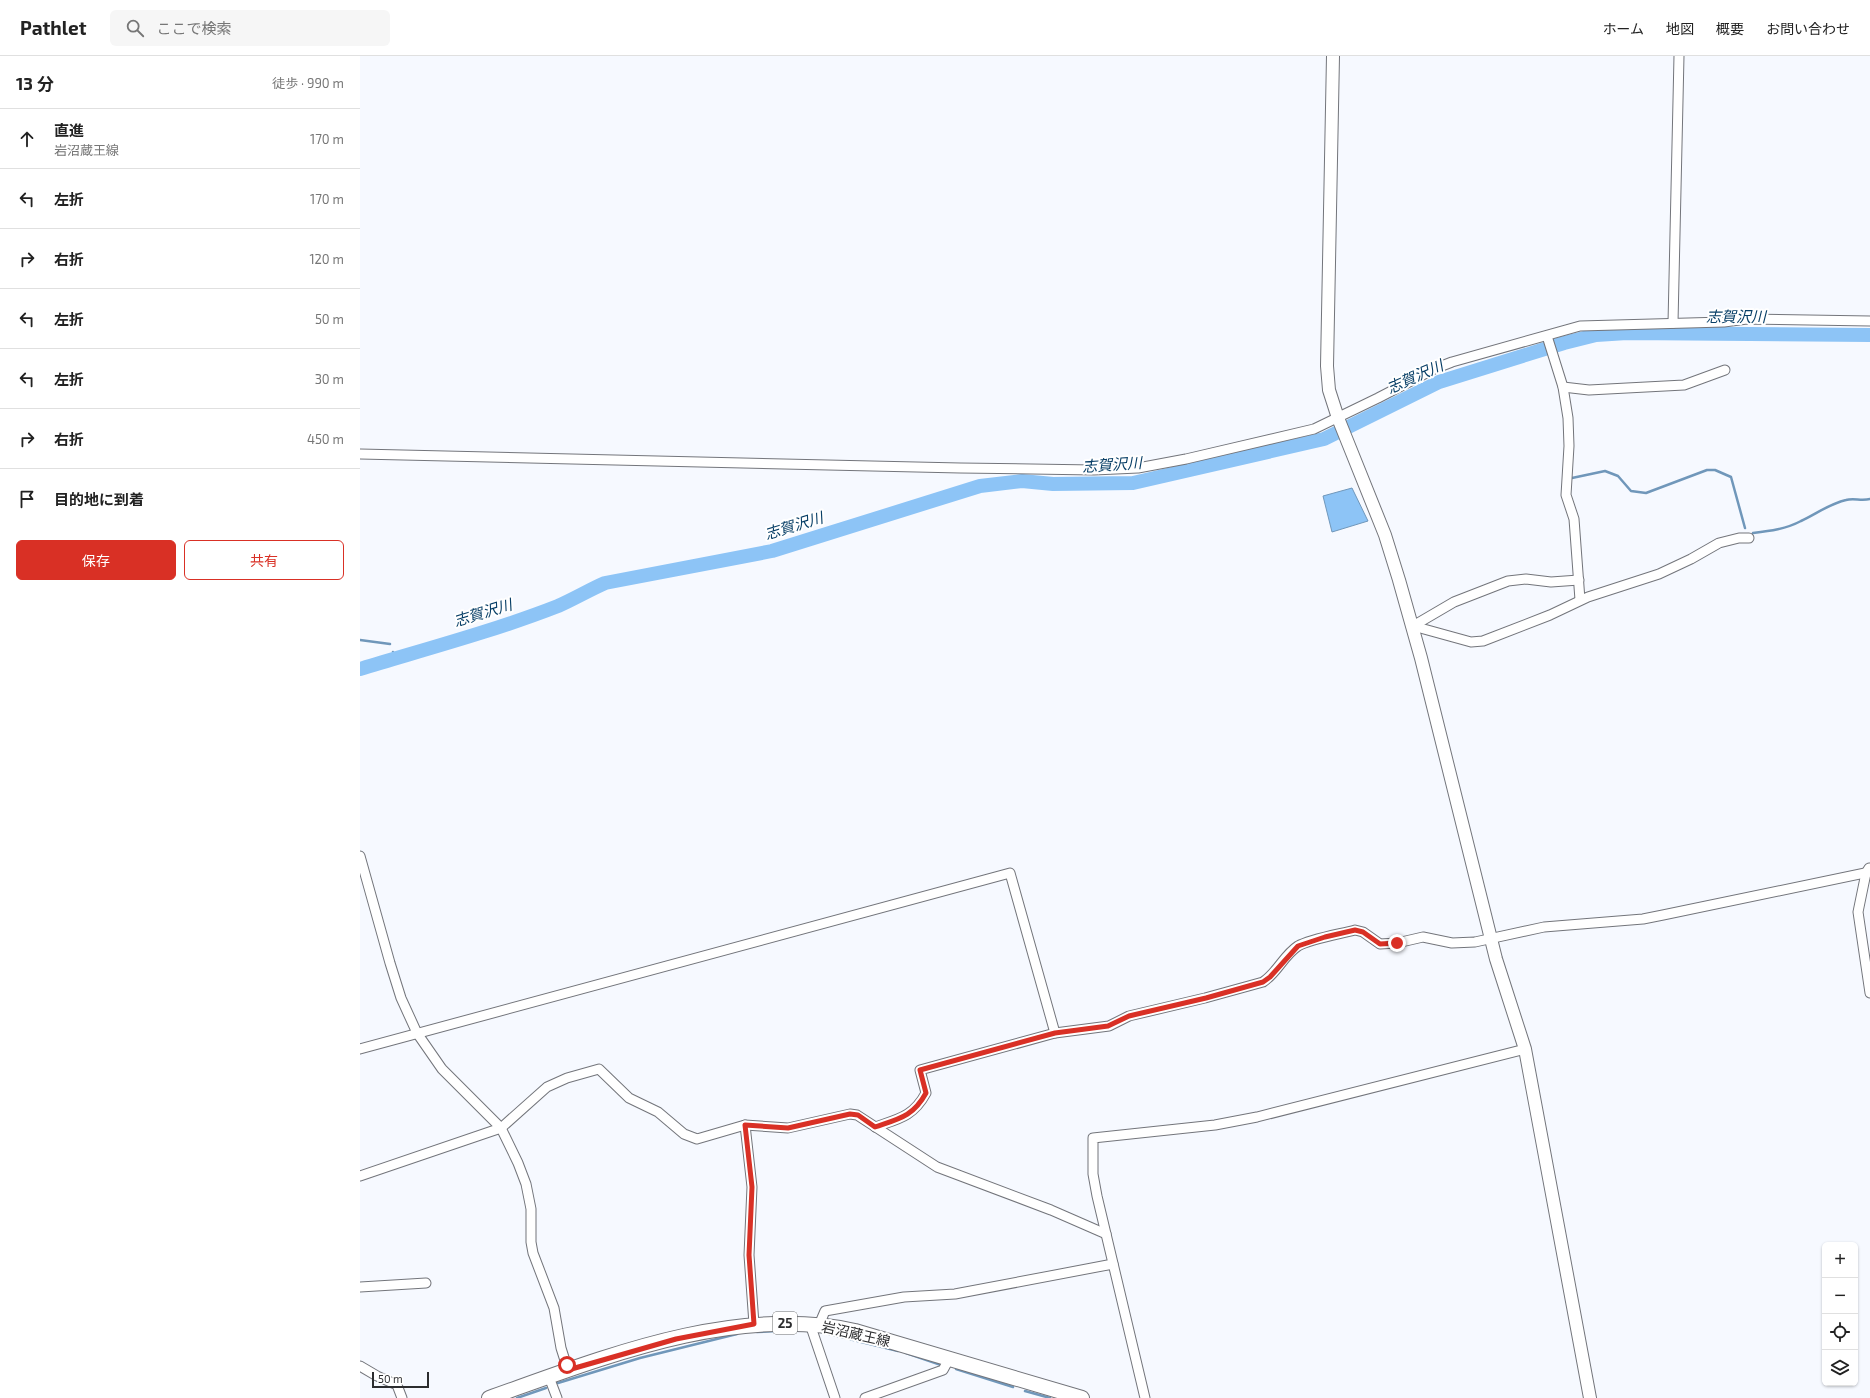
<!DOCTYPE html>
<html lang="ja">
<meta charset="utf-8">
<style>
:root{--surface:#fff;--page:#f6f6f6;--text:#222;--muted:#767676;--line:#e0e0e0;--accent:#d93025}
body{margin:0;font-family:"Exo 2","Noto Sans JP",sans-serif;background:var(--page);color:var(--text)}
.controls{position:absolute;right:12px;bottom:12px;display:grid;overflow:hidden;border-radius:6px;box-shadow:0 1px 3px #0004}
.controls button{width:36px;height:36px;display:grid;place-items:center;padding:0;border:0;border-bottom:1px solid var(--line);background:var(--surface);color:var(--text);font:20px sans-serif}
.scale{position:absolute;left:12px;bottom:10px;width:57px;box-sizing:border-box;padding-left:4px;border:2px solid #2c2d2f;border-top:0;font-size:11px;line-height:14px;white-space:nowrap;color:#2c2d2f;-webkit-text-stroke:3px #fff;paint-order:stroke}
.stop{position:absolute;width:12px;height:12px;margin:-9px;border:3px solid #d93025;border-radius:50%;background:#fff}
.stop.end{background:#d93025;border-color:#fff;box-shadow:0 1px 4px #0008}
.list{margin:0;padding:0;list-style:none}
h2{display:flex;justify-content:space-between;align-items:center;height:52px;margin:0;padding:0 16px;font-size:17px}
h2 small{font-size:13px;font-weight:400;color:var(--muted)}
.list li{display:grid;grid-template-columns:26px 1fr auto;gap:12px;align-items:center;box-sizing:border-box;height:60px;padding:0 16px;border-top:1px solid var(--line)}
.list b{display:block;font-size:15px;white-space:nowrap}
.list p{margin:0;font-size:13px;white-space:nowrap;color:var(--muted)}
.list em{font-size:13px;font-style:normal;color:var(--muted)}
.actions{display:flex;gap:8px;padding:12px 16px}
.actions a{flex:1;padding:9px 0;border:1px solid var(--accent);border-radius:6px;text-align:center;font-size:14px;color:var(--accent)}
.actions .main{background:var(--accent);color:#fff}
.icon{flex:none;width:22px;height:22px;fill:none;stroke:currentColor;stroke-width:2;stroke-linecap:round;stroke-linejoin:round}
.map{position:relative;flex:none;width:1510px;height:1342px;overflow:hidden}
header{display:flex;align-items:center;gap:24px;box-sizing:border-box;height:56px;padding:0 20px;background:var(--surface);border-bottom:1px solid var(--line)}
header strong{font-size:19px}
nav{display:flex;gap:22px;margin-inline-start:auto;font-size:14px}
.search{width:280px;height:36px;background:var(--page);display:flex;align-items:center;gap:10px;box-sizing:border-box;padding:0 14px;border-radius:6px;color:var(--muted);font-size:15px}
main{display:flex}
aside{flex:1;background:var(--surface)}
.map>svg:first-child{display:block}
.water{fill:#8dc4f6;stroke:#7097ba}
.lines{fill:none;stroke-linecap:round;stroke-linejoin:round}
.stream{stroke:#7097ba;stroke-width:2.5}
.river{stroke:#8dc4f6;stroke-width:14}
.street-casing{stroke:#73757b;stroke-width:11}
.secondary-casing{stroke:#73757b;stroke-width:14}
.primary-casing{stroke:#73757b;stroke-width:16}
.street{stroke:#fff;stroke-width:9}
.secondary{stroke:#fff;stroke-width:12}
.primary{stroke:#fff;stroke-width:14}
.route{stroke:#d93025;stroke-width:5}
.labels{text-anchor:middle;stroke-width:4;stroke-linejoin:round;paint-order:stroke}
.shield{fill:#fff;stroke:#6b6c6d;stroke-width:1}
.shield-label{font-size:13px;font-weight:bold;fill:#2c2d2f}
.street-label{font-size:14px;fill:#2c2d2f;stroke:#fff}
.water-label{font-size:15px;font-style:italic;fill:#073e66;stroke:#fff}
</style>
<header>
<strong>Pathlet</strong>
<div class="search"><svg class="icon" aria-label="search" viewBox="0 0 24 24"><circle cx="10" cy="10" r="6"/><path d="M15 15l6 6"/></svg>ここで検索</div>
<nav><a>ホーム</a><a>地図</a><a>概要</a><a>お問い合わせ</a></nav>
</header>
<main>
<aside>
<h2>13 分<small>徒歩 · 990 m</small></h2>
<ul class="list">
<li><svg class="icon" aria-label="ahead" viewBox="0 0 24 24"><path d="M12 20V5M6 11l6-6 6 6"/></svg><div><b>直進</b><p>岩沼蔵王線</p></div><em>170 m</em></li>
<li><svg class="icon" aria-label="left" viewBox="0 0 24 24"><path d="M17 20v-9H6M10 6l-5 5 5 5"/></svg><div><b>左折</b></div><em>170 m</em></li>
<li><svg class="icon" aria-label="right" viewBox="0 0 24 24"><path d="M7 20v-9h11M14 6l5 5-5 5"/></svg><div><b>右折</b></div><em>120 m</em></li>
<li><svg class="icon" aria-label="left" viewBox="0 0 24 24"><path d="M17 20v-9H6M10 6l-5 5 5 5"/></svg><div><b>左折</b></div><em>50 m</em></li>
<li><svg class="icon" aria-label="left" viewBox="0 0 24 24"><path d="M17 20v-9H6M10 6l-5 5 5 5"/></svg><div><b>左折</b></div><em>30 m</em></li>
<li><svg class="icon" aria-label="right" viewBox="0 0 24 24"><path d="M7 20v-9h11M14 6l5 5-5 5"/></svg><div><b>右折</b></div><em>450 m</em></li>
<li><svg class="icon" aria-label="arrive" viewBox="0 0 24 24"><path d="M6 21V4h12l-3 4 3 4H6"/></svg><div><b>目的地に到着</b></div></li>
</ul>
<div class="actions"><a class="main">保存</a><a>共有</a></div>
</aside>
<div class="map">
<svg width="1510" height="1342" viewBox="0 0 1510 1342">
<rect width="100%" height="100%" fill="#f6f9ff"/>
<polygon class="water" points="992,432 1008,465 972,476 963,440"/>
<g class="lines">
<g class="stream">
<polyline points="1212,422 1245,415 1258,420 1271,435 1286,437 1347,414 1355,414 1371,421 1385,472"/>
<path d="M1393,477C1410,475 1426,473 1441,465C1456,458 1469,448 1486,444C1493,442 1502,445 1510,443"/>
<polyline points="0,584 30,588"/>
<polyline points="33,596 35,602"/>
<polyline points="397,1276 416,1275"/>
<polyline points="469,1278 538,1295"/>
<polyline points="546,1297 581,1309"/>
<polyline points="596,1313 653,1331"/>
<polyline points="198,1327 280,1302 377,1278"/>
<polyline points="665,1335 690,1342"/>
<polyline points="157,1342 186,1332"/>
</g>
<path class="river" d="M0,613C66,593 134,575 198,550C214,543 229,534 245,527L412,495L620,430L662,425L693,428L773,427L964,383L1079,326L1204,287L1236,279L1267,277L1510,279"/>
<g class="street-casing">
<g id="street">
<polyline points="1313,267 1319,0"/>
<polyline points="1187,280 1203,331 1208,362 1209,390 1206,439 1214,463 1220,544"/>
<polyline points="1203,331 1229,334 1324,329 1365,314"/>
<polyline points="0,398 600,412 734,414 778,412 826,403 954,373 1018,342 1074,313 1092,306 1220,270 1364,266 1387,263 1510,265"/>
<polyline points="1053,570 1111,586 1123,585 1190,559 1228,541 1299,518 1331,503 1359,487 1379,482 1389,482"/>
<polyline points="1053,570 1094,546 1148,525 1166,523 1191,526 1219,524"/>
<polyline points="0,800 30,907 41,942 57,977 82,1013 141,1072 158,1107 166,1128 171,1153 171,1186 173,1197 194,1252 201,1292 208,1314"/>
<polyline points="1509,812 1506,817 1498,856 1510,937"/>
<polyline points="0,993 650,817 695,977"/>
<polyline points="385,1069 392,1131 389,1199 394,1268"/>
<path d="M515,1071C538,1063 553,1061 566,1037L560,1014L695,977L749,970L769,960L845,942L903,926C917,917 924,899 938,890C950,883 980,878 995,874L1003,876L1020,888L1037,887L1063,881L1092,887L1115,886L1184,871L1283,863L1303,859L1510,816"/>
<polyline points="0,1120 141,1072 187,1031 207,1022 239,1013 269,1042 298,1056 324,1078 337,1083 385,1069 428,1072 490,1058 497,1059 577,1111 691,1154 746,1178"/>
<polyline points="0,1231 66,1227"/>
<polyline points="450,1268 475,1342"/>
<polyline points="459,1269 465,1255 544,1241 595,1238 753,1208"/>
<polyline points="0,1310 17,1320 37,1329 42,1342"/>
<polyline points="189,1321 197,1342"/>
<polyline points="505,1342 583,1314 589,1303"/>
<polyline points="785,1342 737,1140 733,1118 733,1082 855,1069 897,1061 1165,993"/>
</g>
</g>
<g class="secondary-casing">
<polyline id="secondary" points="973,0 967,310 969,334 978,362 1025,479 1039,524 1061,602 1136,903 1165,993 1230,1342"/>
</g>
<g class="primary-casing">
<path id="primary" d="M129,1342C242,1302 374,1248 495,1275L722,1342"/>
</g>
<use href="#street" class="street"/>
<use href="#secondary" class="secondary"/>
<use href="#primary" class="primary"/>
</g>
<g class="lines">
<path class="route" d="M207,1309L208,1314L316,1283L394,1268L389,1199L392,1131L385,1069L428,1072L490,1058L498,1059L515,1071C538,1063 553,1061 566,1037L560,1014L695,977L748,970L769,960L846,942L903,926L910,921L938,890L965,881L995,874L1003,876L1020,888L1037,887"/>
</g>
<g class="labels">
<rect class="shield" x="413" y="1256" width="24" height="22" rx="3"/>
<g class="shield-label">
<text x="425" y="1272">25</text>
</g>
<g class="street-label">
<text transform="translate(496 1278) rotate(13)" y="5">岩沼蔵王線</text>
</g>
<g class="water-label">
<text x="1376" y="266">志賀沢川</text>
<text transform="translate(1055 321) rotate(-24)" y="5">志賀沢川</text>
<text transform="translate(752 409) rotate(-4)" y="5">志賀沢川</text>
<text transform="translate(434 470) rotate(-17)" y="5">志賀沢川</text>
<text transform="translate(123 557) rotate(-17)" y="5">志賀沢川</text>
</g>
</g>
</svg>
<div class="controls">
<button>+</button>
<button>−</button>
<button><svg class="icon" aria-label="locate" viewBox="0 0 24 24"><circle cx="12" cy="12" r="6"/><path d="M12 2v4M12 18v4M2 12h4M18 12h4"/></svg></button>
<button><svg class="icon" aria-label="layers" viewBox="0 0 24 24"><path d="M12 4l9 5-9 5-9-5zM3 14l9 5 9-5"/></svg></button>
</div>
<div class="scale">50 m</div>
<div class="stop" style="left:207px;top:1309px"></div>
<div class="stop end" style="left:1037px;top:887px"></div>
</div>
</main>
